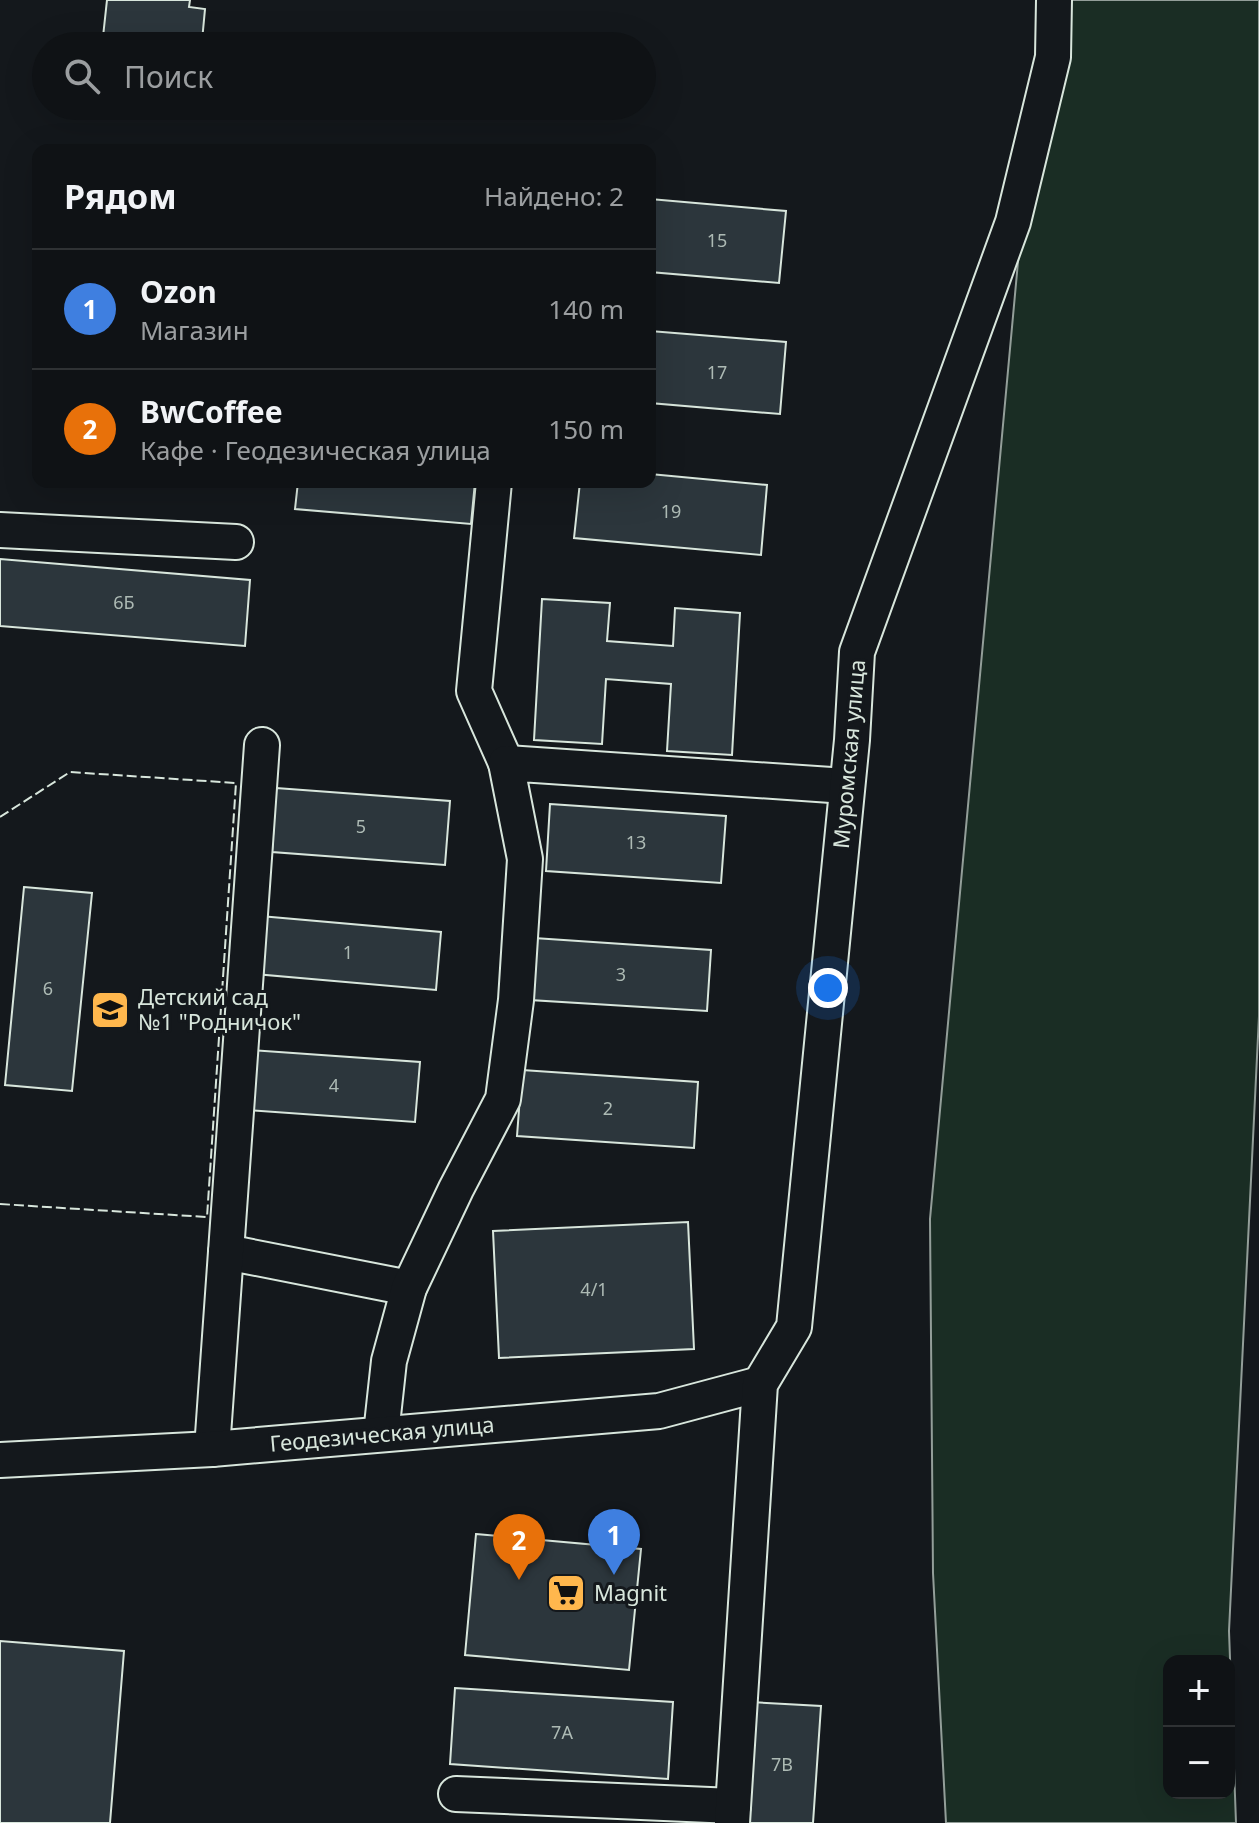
<!DOCTYPE html>
<html lang="ru">
<meta charset="utf-8">
<style>
:root{--surface:#0f1215;--page:#1d2022;--text:#f1f3f6;--muted:#9b9ea0;--line:#2f3234;--accent:#ffb74d}
body{margin:0;font-family:"Noto Sans",sans-serif;background:var(--page);color:var(--text)}
.controls{position:absolute;right:24px;bottom:24px;display:grid;overflow:hidden;border-radius:16px;box-shadow:0 8px 32px #0002}
.controls button{width:72px;height:72px;display:grid;place-items:center;padding:0;border:0;border-bottom:2px solid var(--line);background:var(--surface);color:var(--text);font:40px sans-serif}
.you{position:absolute;left:828px;top:988px;width:28px;height:28px;margin:-20px;border:6px solid #fff;border-radius:50%;background:#1a73e8;box-shadow:0 0 0 12px #1a73e833}
.badge{display:grid;place-items:center;width:52px;height:52px;border-radius:50%;background:var(--accent);color:#fff;font-size:26px;font-weight:700}
.pin{position:absolute;translate:-50% -66px;filter:drop-shadow(0 2px 4px #0008)}
.pin::after{content:'';position:absolute;top:42px;width:28px;height:24px;background:inherit;clip-path:polygon(0 0,100% 0,50% 100%)}
.list{margin:0;padding:0;list-style:none}
h2{display:flex;justify-content:space-between;align-items:center;height:104px;margin:0;padding:0 32px;font-size:34px}
h2 small{font-size:26px;font-weight:400;color:var(--muted)}
.list li{display:grid;grid-template-columns:52px 1fr auto;gap:24px;align-items:center;box-sizing:border-box;height:120px;padding:0 32px;border-top:2px solid var(--line)}
.list b{display:block;font-size:30px;white-space:nowrap}
.list p{margin:0;font-size:26px;white-space:nowrap;color:var(--muted)}
.list em{font-size:26px;font-style:normal;color:var(--muted)}
.icon{flex:none;width:44px;height:44px;fill:none;stroke:currentColor;stroke-width:2;stroke-linecap:round;stroke-linejoin:round}
.map{position:relative;flex:none;width:1259px;height:1823px;overflow:hidden}
.search{position:absolute;background:var(--surface);box-shadow:0 8px 32px #0002;left:32px;top:32px;width:624px;height:88px;display:flex;align-items:center;gap:20px;box-sizing:border-box;padding:0 28px;border-radius:44px;color:var(--muted);font-size:30px}
.panel{position:absolute;background:var(--surface);box-shadow:0 8px 32px #0002;left:32px;top:144px;width:624px;height:344px;border-radius:16px}
.map>svg:first-child{display:block}
.green{fill:#1a2d24;stroke:#939e99;stroke-width:2;fill-rule:evenodd}
.building{fill:#2c363c;stroke:#d8e6dc;stroke-width:2}
.lines{fill:none;stroke-linecap:round;stroke-linejoin:round}
.minor-casing{stroke:#d8e6dc;stroke-width:38}
.minor{stroke:#14181c;stroke-width:34}
.fence{stroke:#d8e6dc;stroke-width:2;stroke-dasharray:10 4;stroke-linecap:butt}
.labels{text-anchor:middle;stroke-width:6;stroke-linejoin:round;paint-order:stroke}
.number-label{font-size:18px;fill:#adbab4}
.street-label{font-size:22px;fill:#d8e6dc;stroke:#14181c}
.poi-label{font-size:22px;fill:#d8e6dc;stroke:#14181c;text-anchor:start}
</style>
<div class="map">
<svg width="1259" height="1823" viewBox="0 0 1259 1823">
<rect width="100%" height="100%" fill="#14181c"/>
<path class="green" d="M1039,0H1259V1016L1229,1631L1236,1823H946L933,1573L930,1219L1036,66ZM1169,1661H1229V1793H1169Z"/>
<g class="building">
<polygon points="107,0 190,0 189,7 205,9 202,41 186,40 185,46 102,46"/>
<polygon points="650,199 786,211 779,283 650,272"/>
<polygon points="650,331 786,342 780,414 650,403"/>
<polygon points="650,474 767,485 761,555 574,538 580,482 650,482"/>
<polygon points="298,482 475,482 471,524 295,509"/>
<polygon points="0,559 250,580 245,646 0,626"/>
<polygon points="542,599 610,603 607,641 673,646 675,608 740,613 732,755 667,751 671,684 606,679 602,744 534,740"/>
<polygon points="276,788 450,801 445,865 272,852"/>
<polygon points="550,804 726,816 721,883 546,871"/>
<polygon points="24,887 92,893 72,1091 5,1085"/>
<polygon points="260,916 441,932 436,990 255,974"/>
<polygon points="534,938 711,950 707,1011 530,1000"/>
<polygon points="252,1050 420,1062 415,1122 248,1110"/>
<polygon points="522,1070 698,1082 694,1148 517,1136"/>
<polygon points="688,1222 694,1349 499,1358 493,1231"/>
<polygon points="476,1534 641,1549 629,1670 465,1655"/>
<polygon points="0,1641 124,1651 110,1823 0,1823"/>
<polygon points="455,1688 673,1702 668,1779 450,1764"/>
<polygon points="751,1702 821,1706 813,1823 743,1823"/>
</g>
<g class="lines">
<g class="minor-casing">
<g id="minor">
<polyline points="494,482 474,691 506,763"/>
<polyline points="0,530 236,542"/>
<polyline points="226,1252 409,1288"/>
<polyline points="381,1434 389,1361 409,1288 456,1189 503,1099 516,1000 525,859 506,763 846,786"/>
<polyline points="212,1449 262,745"/>
<polyline points="0,1460 212,1449 659,1411 760,1384"/>
<polyline points="456,1794 733,1806"/>
<polyline points="732,1823 760,1384 794,1327 852,740 857,652 1013,222 1053,57 1054,0"/>
</g>
</g>
<use href="#minor" class="minor"/>
<polyline class="fence" points="0,817 70,772 236,783 207,1217 0,1204"/>
</g>
<defs>
<g id="school-square" transform="scale(2)"><rect x="-9" y="-9" width="18" height="18" rx="4" fill="#ffb74d" stroke="#14181c"/><path d="M0-5L7-2L0 1L-7-2ZM-4 1L0 2.5L4 1V4Q0 6-4 4Z" fill="#111"/></g>
<g id="supermarket-square" transform="scale(2)"><rect x="-9" y="-9" width="18" height="18" rx="4" fill="#ffb74d" stroke="#14181c"/><path d="M-6-5.5h2.5l.6 2H6L4.5 2H-2.5L-4.4-4H-6ZM-1.5 3.2a1.3 1.3 0 1 0 .1 0ZM3 3.2a1.3 1.3 0 1 0 .1 0Z" fill="#111"/></g>
</defs>
<g fill-rule="evenodd">
<use href="#school-square" x="110" y="1010"/>
<use href="#supermarket-square" x="566" y="1593"/>
</g>
<g class="labels">
<g class="number-label">
<text x="717" y="247">15</text>
<text x="717" y="379">17</text>
<text x="671" y="518">19</text>
<text x="124" y="609">6Б</text>
<text x="361" y="833">5</text>
<text x="636" y="849">13</text>
<text x="348" y="959">1</text>
<text x="621" y="981">3</text>
<text x="48" y="995">6</text>
<text x="334" y="1092">4</text>
<text x="608" y="1115">2</text>
<text x="594" y="1296">4/1</text>
<text x="562" y="1739">7А</text>
<text x="782" y="1771">7В</text>
</g>
<g class="street-label">
<text transform="translate(849 754) rotate(-85)" y="8">Муромская улица</text>
<text transform="translate(382 1434) rotate(-5)" y="8">Геодезическая улица</text>
</g>
<g class="poi-label">
<text x="138" y="1005">Детский сад<tspan x="138" dy="25">№1 "Родничок"</tspan></text>
<text x="594" y="1601">Magnit</text>
</g>
</g>
</svg>
<div class="controls">
<button>+</button>
<button>−</button>
</div>
<div class="you"></div>
<div class="pin badge" style="left:614px;top:1575px;background:#3f7fe0">1</div>
<div class="pin badge" style="left:519px;top:1580px;background:#e8710a">2</div>
<div class="search"><svg class="icon" aria-label="search" viewBox="0 0 24 24"><circle cx="10" cy="10" r="6"/><path d="M15 15l6 6"/></svg>Поиск</div>
<section class="panel">
<h2>Рядом<small>Найдено: 2</small></h2>
<ul class="list">
<li><span class="badge" style="background:#3f7fe0">1</span><div><b>Ozon</b><p>Магазин</p></div><em>140 m</em></li>
<li><span class="badge" style="background:#e8710a">2</span><div><b>BwCoffee</b><p>Кафе · Геодезическая улица</p></div><em>150 m</em></li>
</ul>
</section>
</div>
